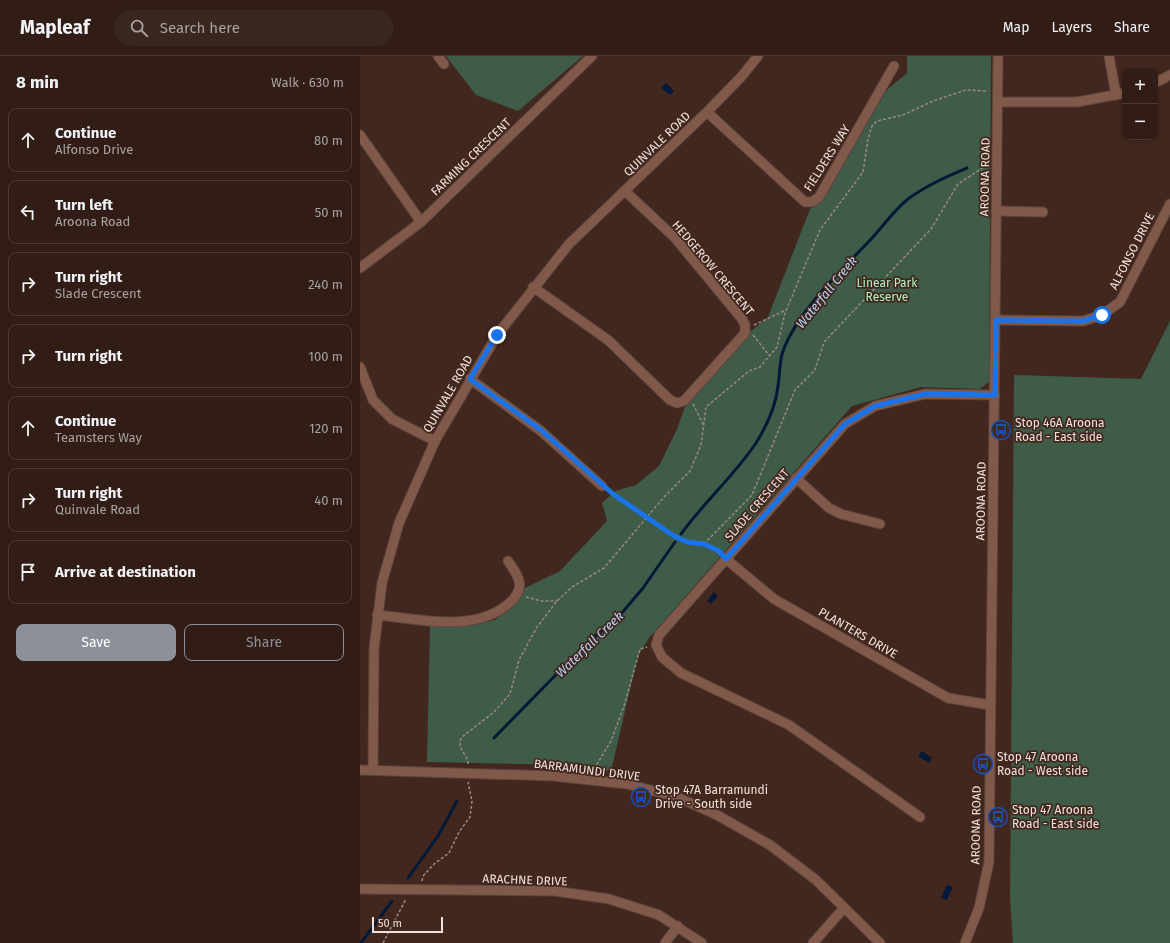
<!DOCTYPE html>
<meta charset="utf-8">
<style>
:root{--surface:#311d16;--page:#39261f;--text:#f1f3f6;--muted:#a8a2a1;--line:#4c3b35;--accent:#8c9099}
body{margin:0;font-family:"Fira Sans",sans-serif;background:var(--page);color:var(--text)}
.controls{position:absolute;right:12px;top:12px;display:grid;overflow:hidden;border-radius:8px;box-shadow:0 1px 3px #0004}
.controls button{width:36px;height:36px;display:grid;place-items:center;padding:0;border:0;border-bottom:1px solid var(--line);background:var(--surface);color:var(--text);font:20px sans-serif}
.scale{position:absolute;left:12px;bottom:10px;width:71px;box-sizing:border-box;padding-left:4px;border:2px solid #f3e2db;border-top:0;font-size:11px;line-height:14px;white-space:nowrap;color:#f3e2db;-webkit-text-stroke:3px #41271d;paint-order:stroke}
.stop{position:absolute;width:12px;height:12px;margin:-9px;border:3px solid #1a73e8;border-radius:50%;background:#fff}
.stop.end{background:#1a73e8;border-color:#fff;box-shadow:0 1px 4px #0008}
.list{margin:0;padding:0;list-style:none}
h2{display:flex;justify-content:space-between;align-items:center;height:52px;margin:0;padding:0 16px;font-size:17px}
h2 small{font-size:13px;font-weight:400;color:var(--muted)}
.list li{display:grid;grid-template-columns:26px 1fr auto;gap:12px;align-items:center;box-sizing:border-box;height:64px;margin:0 8px 8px;padding:0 8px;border:1px solid var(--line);border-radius:8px}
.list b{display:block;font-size:15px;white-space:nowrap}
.list p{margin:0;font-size:13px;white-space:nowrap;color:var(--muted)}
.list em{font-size:13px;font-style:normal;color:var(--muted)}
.actions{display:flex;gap:8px;padding:12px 16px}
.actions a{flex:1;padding:9px 0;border:1px solid var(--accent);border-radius:8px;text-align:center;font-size:14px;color:var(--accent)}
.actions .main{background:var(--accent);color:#fff}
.icon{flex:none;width:22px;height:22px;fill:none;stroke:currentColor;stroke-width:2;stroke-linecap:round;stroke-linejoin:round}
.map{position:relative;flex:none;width:810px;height:887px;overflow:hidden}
header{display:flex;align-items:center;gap:24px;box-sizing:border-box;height:56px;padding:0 20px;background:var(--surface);border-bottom:1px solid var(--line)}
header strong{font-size:19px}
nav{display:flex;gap:22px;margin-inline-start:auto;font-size:14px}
.search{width:280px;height:36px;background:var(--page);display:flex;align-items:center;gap:10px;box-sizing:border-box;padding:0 14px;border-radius:22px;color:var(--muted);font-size:15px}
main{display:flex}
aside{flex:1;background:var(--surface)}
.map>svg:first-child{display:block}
.green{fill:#3e5c48}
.water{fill:#041938}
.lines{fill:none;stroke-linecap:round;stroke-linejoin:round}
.stream{stroke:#041938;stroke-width:3}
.minor-casing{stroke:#5d453b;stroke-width:11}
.path{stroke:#9e8880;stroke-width:1.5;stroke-dasharray:3 2;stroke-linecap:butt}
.minor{stroke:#80594a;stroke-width:9}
.route{stroke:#1a73e8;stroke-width:5}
.labels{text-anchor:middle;stroke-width:3.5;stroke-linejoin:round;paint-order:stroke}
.street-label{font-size:12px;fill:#f3e2db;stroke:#41271d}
.park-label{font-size:12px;fill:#aef4c5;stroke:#41271d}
.poi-label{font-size:12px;fill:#f3e2db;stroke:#41271d;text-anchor:start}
.water-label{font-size:13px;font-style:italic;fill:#b9d2f7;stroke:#41271d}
</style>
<header>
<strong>Mapleaf</strong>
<div class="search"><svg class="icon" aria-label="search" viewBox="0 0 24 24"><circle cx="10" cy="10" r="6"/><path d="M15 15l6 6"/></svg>Search here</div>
<nav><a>Map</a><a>Layers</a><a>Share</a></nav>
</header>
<main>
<aside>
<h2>8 min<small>Walk · 630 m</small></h2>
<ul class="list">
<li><svg class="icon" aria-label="ahead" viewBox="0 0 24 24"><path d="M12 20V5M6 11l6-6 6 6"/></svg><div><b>Continue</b><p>Alfonso Drive</p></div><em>80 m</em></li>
<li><svg class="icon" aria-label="left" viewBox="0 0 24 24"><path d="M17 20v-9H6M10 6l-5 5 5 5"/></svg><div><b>Turn left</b><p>Aroona Road</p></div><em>50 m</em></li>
<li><svg class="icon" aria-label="right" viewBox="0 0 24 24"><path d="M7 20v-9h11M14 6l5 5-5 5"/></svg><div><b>Turn right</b><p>Slade Crescent</p></div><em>240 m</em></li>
<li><svg class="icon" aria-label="right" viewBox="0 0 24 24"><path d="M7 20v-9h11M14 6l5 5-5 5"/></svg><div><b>Turn right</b></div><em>100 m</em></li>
<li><svg class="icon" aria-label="ahead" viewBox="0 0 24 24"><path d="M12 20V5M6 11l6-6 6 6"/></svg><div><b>Continue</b><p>Teamsters Way</p></div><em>120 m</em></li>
<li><svg class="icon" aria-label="right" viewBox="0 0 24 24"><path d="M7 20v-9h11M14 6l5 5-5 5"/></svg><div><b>Turn right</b><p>Quinvale Road</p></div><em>40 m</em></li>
<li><svg class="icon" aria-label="arrive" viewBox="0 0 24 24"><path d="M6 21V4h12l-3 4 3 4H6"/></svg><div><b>Arrive at destination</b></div></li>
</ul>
<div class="actions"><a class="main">Save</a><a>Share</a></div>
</aside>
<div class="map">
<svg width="810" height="887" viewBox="0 0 810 887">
<rect width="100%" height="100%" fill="#41271d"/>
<g class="green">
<polygon points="86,0 223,0 158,55 116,39"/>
<polygon points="547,0 631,0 629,326 620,333 561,331 492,350 289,582 278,600 251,715 204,709 67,706 70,569 109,570 135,564 157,546 163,533 200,515 247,465 242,447 255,435 276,429 299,410 317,373 325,351 390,276 408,261 450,153 461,146 524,38 529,32 547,17"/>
<polygon points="810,265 810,887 653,887 650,843 654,319 781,323"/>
</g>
<g class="water">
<polygon points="306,27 314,35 310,39 301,32"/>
<polygon points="354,536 358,540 351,548 347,545"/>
<polygon points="562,695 572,702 569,707 558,700"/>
<polygon points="587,829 593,831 587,844 581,842"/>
</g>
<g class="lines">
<g class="stream">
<path d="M321,478C344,446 374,420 396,387C406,371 416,349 418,330C420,318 419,307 423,295C438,254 484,212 513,181C524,169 535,153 548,143C567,129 586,121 607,112"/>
<polyline points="134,682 231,583 255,565 283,532 315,486"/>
<polyline points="48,822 78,780 97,745"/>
<polyline points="1,887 32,845"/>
</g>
<g class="minor-casing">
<g id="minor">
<polyline points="78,0 84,8"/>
<polyline points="749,0 756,39"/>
<polyline points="795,27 810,19"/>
<polyline points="638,46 717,46 765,37"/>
<polyline points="347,56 445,146 452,146 459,141 534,10"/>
<polyline points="0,79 61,166"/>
<polyline points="636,155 683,156"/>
<polyline points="0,212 61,166 232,0"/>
<polyline points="173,231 248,284 310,344 317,347 324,345 385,277 385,269 382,263 315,182 265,135"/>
<polyline points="636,264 723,265 742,259 760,246 810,148"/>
<polyline points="0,311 13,344 32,363 75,385"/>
<polyline points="110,323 181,375 242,430"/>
<polyline points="436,422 469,452 481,458 520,468"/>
<polyline points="366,503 414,543 588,642 630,649"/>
<path d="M17,559C59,563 112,577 147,549C167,533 160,522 148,505"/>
<polyline points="0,714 193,720 267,728 317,741 357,759 410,789 456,824 520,887"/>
<polyline points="13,714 14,593 22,527 39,467 75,385 137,279 209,188 347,56 382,20 398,0"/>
<polyline points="560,761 429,669 321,617 302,601 296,589 299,579 485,368 515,350 565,338 635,339"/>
<polyline points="0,833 195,835 249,843 299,859 342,887"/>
<polyline points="305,887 318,870"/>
<polyline points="453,887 484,852"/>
<polyline points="605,887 619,852 629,806 638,0"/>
</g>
</g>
<g class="path">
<polyline points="394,269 426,254"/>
<polyline points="393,279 409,299"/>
<polyline points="333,348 344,370"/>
<path d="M249,435C273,452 298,473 324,485C336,491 345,485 360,496"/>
<polyline points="344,488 392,439 435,334 455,314 464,286 571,173 598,128 627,109"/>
<polyline points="166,541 181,545 197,545"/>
<path d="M108,708C108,697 95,693 102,681L134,656L150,638L159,604L177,571L197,545L212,531L244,512L304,441L330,415L341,389L346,351L389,315L400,311L417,291L425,257L460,174L503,116L508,83L512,70L517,65L543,59L573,45L606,34L628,35"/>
<polyline points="234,713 251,685 264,650 280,593 287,591"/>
<polyline points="62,825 63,820 74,808 89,797 99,776 110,761 112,745 108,726"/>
<polyline points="23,887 46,843"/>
</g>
<use href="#minor" class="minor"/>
</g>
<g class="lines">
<polyline class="route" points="137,279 110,323 181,374 253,438 314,480 327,486 344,488 359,495 366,503 485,368 515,350 565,338 635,339 636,264 723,265 742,259"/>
</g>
<defs>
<g id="bus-ring" transform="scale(1)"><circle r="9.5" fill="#41271d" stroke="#1a4fb4" stroke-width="1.5"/><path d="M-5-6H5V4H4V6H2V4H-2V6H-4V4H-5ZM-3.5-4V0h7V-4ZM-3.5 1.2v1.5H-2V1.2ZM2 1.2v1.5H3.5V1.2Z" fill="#1a4fb4"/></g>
</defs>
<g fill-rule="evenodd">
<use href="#bus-ring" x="641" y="374"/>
<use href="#bus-ring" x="623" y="708"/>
<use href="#bus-ring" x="281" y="741"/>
<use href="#bus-ring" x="638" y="761"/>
</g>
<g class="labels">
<g class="street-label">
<text transform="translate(297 88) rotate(-44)" y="4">QUINVALE ROAD</text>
<text transform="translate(111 101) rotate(-44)" y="4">FARMING CRESCENT</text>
<text transform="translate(467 102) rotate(-58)" y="4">FIELDERS WAY</text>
<text transform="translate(625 121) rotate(-89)" y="4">AROONA ROAD</text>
<text transform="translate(772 195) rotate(-63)" y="4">ALFONSO DRIVE</text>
<text transform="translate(353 212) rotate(50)" y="4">HEDGEROW CRESCENT</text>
<text transform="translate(88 338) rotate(-60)" y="4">QUINVALE ROAD</text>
<text transform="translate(621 445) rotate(-89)" y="4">AROONA ROAD</text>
<text transform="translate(397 449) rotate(-49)" y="4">SLADE CRESCENT</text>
<text transform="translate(498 577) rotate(30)" y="4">PLANTERS DRIVE</text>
<text transform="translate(227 714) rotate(7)" y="4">BARRAMUNDI DRIVE</text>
<text transform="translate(616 769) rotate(-89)" y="4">AROONA ROAD</text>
<text transform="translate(165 824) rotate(2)" y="4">ARACHNE DRIVE</text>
</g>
<g class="park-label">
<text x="527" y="231">Linear Park<tspan x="527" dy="14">Reserve</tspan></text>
</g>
<g class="poi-label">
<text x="655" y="371">Stop 46A Aroona<tspan x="655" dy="14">Road - East side</tspan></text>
<text x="637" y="705">Stop 47 Aroona<tspan x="637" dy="14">Road - West side</tspan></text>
<text x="295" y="738">Stop 47A Barramundi<tspan x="295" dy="14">Drive - South side</tspan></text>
<text x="652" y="758">Stop 47 Aroona<tspan x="652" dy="14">Road - East side</tspan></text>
</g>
<g class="water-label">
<text transform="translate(466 236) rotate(-51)" y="5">Waterfall Creek</text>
<text transform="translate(229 588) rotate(-44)" y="5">Waterfall Creek</text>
</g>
</g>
</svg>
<div class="controls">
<button>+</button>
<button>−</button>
</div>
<div class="scale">50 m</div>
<div class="stop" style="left:742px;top:259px"></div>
<div class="stop end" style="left:137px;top:279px"></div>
</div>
</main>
